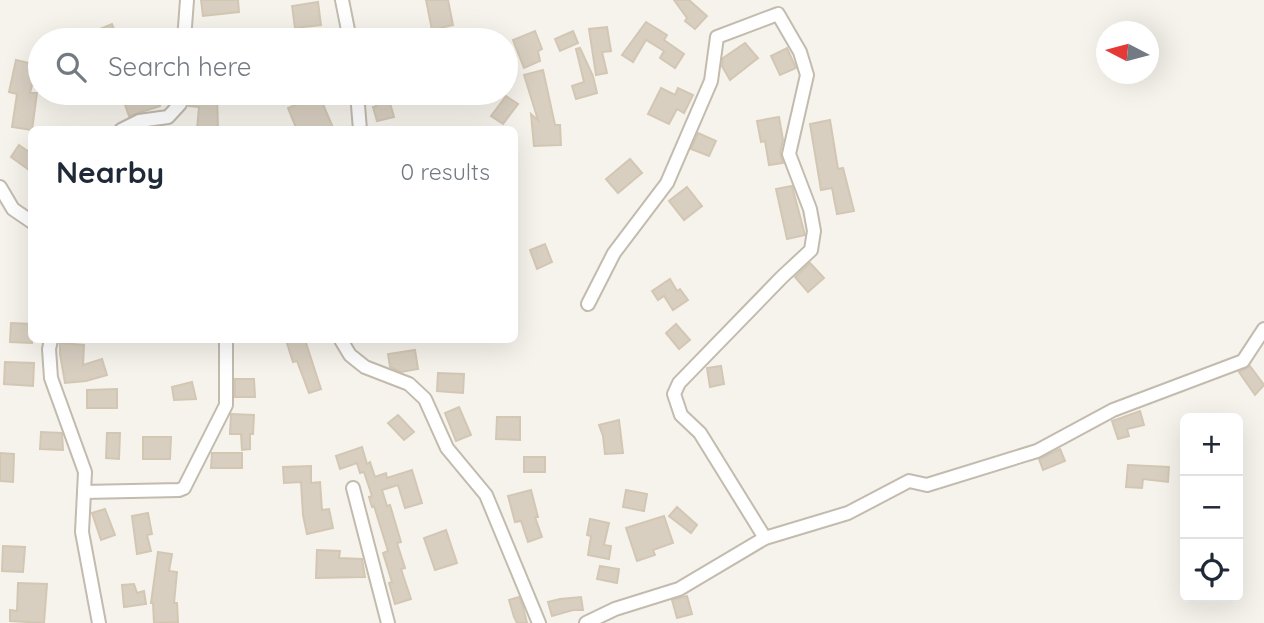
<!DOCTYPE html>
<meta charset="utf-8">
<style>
:root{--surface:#fff;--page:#f2f2f3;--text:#1f2937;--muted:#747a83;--line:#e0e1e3}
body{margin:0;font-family:Quicksand,sans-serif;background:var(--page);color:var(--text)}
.controls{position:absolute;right:21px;bottom:21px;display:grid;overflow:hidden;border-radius:10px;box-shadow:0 7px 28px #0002}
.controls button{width:63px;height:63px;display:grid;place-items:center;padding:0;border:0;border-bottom:2px solid var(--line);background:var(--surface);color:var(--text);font:35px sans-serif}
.compass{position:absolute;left:1096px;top:21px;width:63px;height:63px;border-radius:50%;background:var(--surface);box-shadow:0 7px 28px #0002;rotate:276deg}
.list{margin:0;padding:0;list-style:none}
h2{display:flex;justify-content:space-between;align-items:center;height:91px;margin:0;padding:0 28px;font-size:30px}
h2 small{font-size:23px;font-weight:400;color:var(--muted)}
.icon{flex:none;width:38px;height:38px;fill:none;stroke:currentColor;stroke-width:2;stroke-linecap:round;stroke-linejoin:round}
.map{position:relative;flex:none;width:1264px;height:623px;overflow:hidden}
.search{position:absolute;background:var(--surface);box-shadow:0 7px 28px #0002;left:28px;top:28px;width:490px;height:77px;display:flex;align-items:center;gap:18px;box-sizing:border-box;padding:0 24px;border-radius:38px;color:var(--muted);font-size:26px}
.panel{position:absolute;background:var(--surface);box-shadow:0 7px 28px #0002;left:28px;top:126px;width:490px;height:217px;border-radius:10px}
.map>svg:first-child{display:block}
.building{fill:#d8cfc1;stroke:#d3c7b4;stroke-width:2}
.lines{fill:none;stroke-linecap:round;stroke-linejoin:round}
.minor-casing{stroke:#c2bbae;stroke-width:16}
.minor{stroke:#fff;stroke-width:12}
</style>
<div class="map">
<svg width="1264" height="623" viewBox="0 0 1264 623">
<rect width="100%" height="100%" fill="#f6f3ec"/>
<g class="building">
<polygon points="201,0 238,0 239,12 203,16"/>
<polygon points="426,0 448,0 453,25 432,30"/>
<polygon points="674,0 689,0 707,16 695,29 685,21 687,18"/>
<polygon points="318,2 321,25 295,28 292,6"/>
<polygon points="646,22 667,35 664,40 684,54 675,68 660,58 664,51 646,40 633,62 622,55"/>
<polygon points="112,24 118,40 98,40 95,31"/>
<polygon points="607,27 611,51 602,52 607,73 596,75 589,29"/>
<polygon points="535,31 542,49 538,51 540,61 524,68 513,40"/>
<polygon points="573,31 578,43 560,51 555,39"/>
<polygon points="745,43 758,58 730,80 722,66 723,58"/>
<polygon points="580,48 593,76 597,93 576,99 572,86 584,82 576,49"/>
<polygon points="787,48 796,68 780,75 771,56"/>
<polygon points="16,60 37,65 30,93 37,93 32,130 12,127 17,94 9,92"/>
<polygon points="543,70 555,125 560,125 561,145 534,146 531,114 538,120 524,75"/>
<polygon points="661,88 675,95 678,88 693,95 684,113 677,109 669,124 648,114"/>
<polygon points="121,93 155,93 160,106 129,116"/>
<polygon points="190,93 217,93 218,130 197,129 199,107 189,106"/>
<polygon points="373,93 387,93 394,117 377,121 373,107 376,107"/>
<polygon points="319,95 334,130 297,130 288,108"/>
<polygon points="506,96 518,104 503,124 491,116"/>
<polygon points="779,117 783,140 780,153 783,163 769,165 765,141 761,142 757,121"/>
<polygon points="830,120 838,169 843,168 854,211 837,214 832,188 821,190 810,124"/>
<polygon points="698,133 716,141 709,156 691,149"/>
<polygon points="19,145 32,154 32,172 11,157"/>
<polygon points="630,159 642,173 618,193 606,179"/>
<polygon points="792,186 805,235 787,239 776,189"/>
<polygon points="687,187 702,206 684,220 669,201"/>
<polygon points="545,244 552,262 537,269 530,250"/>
<polygon points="810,263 824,278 808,292 795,277"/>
<polygon points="670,279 677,291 680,289 688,300 673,310 664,296 658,300 652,291"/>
<polygon points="11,323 32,324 32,343 10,342"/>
<polygon points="676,324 690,340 679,349 666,333"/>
<polygon points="286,340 305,340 321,389 309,393 297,361 293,362"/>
<polygon points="60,343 84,345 83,365 102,359 107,375 86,381 65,383 60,354"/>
<polygon points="415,350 418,369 401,372 390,367 388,354"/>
<polygon points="5,362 34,363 33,386 4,384"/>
<polygon points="721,366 724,384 710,387 707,368"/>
<polygon points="1250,366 1264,385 1255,395 1239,372"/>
<polygon points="438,373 464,374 463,393 437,391"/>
<polygon points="235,379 254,379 255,397 235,397"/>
<polygon points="192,382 196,399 174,400 172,387"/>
<polygon points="117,389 117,408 87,408 87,390"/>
<polygon points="459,407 471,435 456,441 445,413"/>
<polygon points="1140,411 1144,425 1127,429 1129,436 1118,439 1112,421"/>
<polygon points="231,414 254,415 253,434 250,434 250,449 242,450 241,434 230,434"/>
<polygon points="398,415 414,432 404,440 388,423"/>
<polygon points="497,417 520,417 520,440 496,439"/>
<polygon points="619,420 623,453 605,454 603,436 599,425"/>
<polygon points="41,432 62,433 63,450 40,449"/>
<polygon points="107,433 120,433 119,459 106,458"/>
<polygon points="143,437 171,437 170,459 143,459"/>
<polygon points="362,447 367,464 370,462 375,477 386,473 387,478 412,470 422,503 405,508 398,485 382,490 387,506 390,505 401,542 397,543 405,568 401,569 411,599 395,604 389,583 392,582 383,553 388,551 374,506 372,507 369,497 372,496 364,472 360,473 357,463 340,469 336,456"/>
<polygon points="1060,449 1065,461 1043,470 1039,459"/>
<polygon points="0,453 14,454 13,482 0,481"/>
<polygon points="212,453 242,453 242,468 211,468"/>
<rect x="524" y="457" width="21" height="15"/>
<polygon points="1128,465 1169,467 1168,482 1143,479 1142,488 1126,487"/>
<polygon points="311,466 311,483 320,482 322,510 329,509 333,528 307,534 303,515 301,482 284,483 283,467"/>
<polygon points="531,490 538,517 535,517 542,537 528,542 521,521 515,522 508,496"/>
<polygon points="626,490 647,494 644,511 623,507"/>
<polygon points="677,507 697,525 691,533 669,516"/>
<polygon points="105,509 115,535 101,540 92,513"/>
<polygon points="148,513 152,534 147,535 151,551 137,554 132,516"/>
<polygon points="664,516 673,543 653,550 655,555 637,561 626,528"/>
<polygon points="590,519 609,523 604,545 611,546 609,559 588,555 591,536 587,535"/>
<polygon points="446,530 457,563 435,570 424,538"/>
<polygon points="3,546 25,547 23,572 2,571"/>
<polygon points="317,550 340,551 339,558 362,559 365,577 316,578"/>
<polygon points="158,552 172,554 169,571 177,572 174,603 177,603 178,622 154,623 153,603 151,603"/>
<polygon points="600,566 619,569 617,583 597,579"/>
<polygon points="18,583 47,584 44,623 10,621 10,610 17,611"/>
<polygon points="134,584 137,593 144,591 146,604 124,607 122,585"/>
<polygon points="687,596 692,614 677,618 672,600"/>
<polygon points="519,597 523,607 527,623 517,623 514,617 509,600"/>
<polygon points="581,597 583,610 573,610 552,616 548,602 560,599"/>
</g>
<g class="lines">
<g class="minor-casing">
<g id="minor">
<polyline points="342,0 350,40"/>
<polyline points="184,40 187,0"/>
<polyline points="357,93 360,130"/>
<polyline points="121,130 139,121 168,117 180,104 181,93"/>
<polyline points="0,187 13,209 32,222"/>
<polyline points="588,304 614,253 667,183 711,81 717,37 778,14 800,52 807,75 789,154 810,209 814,231 811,250 782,277 679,383 674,394 681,415 700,433 765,538"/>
<polyline points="51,340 49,349 51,378 85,472 82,532 99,623"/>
<polyline points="341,340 350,355 365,367 409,384 425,399 447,448 486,495 539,623"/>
<polyline points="353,488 388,623"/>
<polyline points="84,492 179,490 184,488 226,405 226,340"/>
<polyline points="586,623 615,609 679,589 765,538 848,513 909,481 927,485 1037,451 1113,410 1243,361 1264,329"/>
</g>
</g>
<use href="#minor" class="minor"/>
</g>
</svg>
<div class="controls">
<button>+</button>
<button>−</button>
<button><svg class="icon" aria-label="locate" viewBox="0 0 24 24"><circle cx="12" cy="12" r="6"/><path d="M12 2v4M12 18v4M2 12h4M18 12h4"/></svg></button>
</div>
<svg class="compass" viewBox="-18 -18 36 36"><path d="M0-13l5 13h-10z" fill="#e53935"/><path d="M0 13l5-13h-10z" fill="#747a83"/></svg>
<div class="search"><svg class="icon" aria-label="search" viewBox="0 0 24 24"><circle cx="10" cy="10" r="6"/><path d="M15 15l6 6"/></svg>Search here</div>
<section class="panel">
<h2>Nearby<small>0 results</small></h2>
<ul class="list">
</ul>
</section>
</div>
